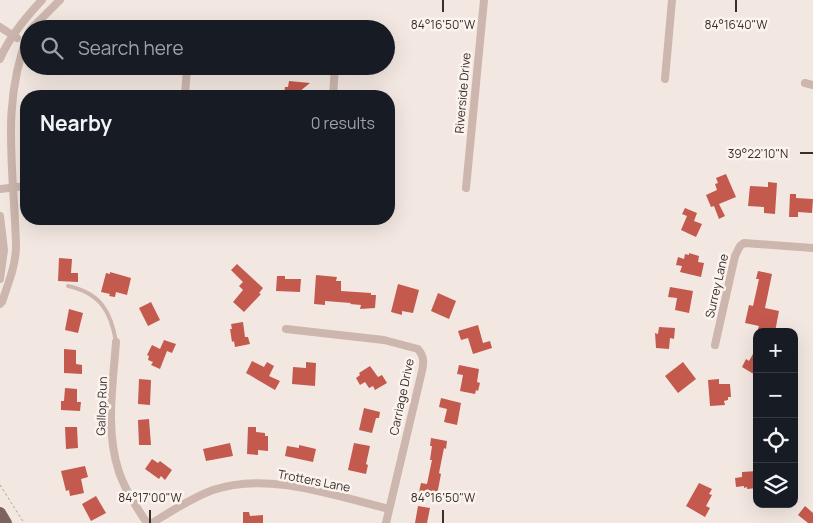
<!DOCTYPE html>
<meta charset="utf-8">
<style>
:root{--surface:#171b24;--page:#20242c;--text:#f1f3f6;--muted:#9ea1a6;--line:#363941}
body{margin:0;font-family:Manrope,sans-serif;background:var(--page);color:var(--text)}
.controls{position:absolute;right:15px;bottom:15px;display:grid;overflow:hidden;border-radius:10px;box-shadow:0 5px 20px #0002}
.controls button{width:45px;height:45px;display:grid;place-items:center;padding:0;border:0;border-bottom:1px solid var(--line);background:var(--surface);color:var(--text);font:25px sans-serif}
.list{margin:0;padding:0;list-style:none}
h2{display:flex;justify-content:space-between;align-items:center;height:65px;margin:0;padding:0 20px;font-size:21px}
h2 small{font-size:16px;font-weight:400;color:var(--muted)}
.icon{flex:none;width:28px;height:28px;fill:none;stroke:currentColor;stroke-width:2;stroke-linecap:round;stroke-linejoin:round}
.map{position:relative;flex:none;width:813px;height:523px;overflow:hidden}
.search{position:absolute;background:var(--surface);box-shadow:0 5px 20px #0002;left:20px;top:20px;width:375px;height:55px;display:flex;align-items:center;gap:12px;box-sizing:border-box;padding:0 18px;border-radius:28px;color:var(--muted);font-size:19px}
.panel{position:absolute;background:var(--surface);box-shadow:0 5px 20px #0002;left:20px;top:90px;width:375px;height:135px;border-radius:20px}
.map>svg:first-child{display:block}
.building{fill:#c4594e}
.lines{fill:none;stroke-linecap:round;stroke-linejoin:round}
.path{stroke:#b8a097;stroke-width:1;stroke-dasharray:2.5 2.5;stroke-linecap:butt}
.service{stroke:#ccb6ad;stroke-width:4}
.minor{stroke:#ccb6ad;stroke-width:8}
.primary{stroke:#7c635d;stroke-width:12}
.ticks{fill:none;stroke:#3a2e2b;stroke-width:2}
.labels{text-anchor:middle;stroke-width:5;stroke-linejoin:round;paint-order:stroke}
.street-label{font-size:12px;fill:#3a2e2b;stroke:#fbf3ee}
.ticks-label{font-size:12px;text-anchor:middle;fill:#3a2e2b;stroke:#fbf3ee;stroke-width:5;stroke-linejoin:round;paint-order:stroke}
</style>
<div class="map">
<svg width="813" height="523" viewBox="0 0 813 523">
<rect width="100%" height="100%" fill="#f3e8e1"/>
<g class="building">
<polygon points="289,81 310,83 294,96 286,96 284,95 285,87 288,87"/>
<polygon points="726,174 736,197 719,204 725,216 719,219 714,206 711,207 706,195 717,190 715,184 718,183 716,178"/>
<polygon points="768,182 777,183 775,214 764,213 764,207 748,206 750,186 768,187"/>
<polygon points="790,194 796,194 796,198 813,199 812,213 798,212 798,217 789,217"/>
<polygon points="685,208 697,213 694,221 702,224 696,237 681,230 687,216 682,214"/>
<polygon points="689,253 699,256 698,262 704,263 701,277 680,272 682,266 676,265 678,257 684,259 685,254 689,255"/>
<polygon points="59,258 72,259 71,273 78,273 78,282 58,281"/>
<polygon points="237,264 263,288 259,293 261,294 244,312 233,302 243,290 239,286 243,282 231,270"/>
<polygon points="758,271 772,274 765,308 779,311 775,332 757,332 759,326 745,323 749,305 753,306 759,279 756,279"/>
<polygon points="110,272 131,278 127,295 116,292 115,297 109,296 110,294 101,292 106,273 110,274"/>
<polygon points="316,275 337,277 336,281 341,281 341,291 371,293 371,295 376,295 375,308 360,309 361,305 350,304 351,303 325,301 325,305 314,304"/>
<polygon points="277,276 285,276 285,279 301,279 300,292 276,291"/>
<polygon points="398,284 419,290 413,313 402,311 402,315 391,312"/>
<polygon points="670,287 693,291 689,313 675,310 677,298 668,297"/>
<polygon points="438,293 456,301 449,319 431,311"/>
<polygon points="151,302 160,320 148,326 139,308"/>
<polygon points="69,309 83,313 78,333 65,330"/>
<polygon points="243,322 245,337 248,337 250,344 235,347 234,341 232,342 230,329 232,329 231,324"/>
<polygon points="478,325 483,343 490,341 492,348 473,354 468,338 461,340 458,331"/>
<polygon points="659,327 675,328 674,339 670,338 669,349 656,348 655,333 658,334"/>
<polygon points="164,340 176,344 172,353 167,351 160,369 151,365 153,362 148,360 149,356 147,355 152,345 160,349"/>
<polygon points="757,347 757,376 742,367 746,359 749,361"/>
<polygon points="64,349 76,350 76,364 82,365 82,374 64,373"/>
<polygon points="252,361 264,367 267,362 274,366 269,376 280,381 275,390 246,373"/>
<polygon points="306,362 316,363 315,386 292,384 293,367 306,368"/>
<polygon points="683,362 696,379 678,393 665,376"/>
<polygon points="459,365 479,369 477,382 480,383 478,391 476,390 475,394 460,391 463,375 457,374"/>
<polygon points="370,366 378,377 382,375 387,383 375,390 373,386 369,388 365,382 360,385 356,378 360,375 359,373"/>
<polygon points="139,379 151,380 150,405 138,404"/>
<polygon points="719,379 719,384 730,384 731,397 728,397 728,400 724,401 725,405 710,406 708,380"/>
<polygon points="65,388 77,389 77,402 81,402 80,411 61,410 61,401 64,401"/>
<polygon points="441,398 461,403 457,425 444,422 447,409 439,407"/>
<polygon points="364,408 380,412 379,418 376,418 372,433 359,430"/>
<polygon points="149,419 151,445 139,445 138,420"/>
<polygon points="65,427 77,427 78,448 66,449"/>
<polygon points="248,427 256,427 256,432 265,433 265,436 268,436 268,451 258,450 258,455 247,454"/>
<polygon points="431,438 447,441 446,449 444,448 439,473 441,474 437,495 419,492 421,483 427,484 432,460 430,460 432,446 430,446"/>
<polygon points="230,443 233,456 206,461 203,449"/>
<polygon points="354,443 370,446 366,464 368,465 366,474 348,470"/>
<polygon points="299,445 316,449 313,462 285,456 287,446 299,448"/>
<polygon points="152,459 158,463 160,461 172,470 165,480 161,476 159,479 145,469"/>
<polygon points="85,466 88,477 81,479 84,493 70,496 69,490 66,491 61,471"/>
<polygon points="757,471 757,488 747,489 747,487 744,488 744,486 736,487 735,478 742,477 742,472"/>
<polygon points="699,483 712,489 709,494 712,495 706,506 710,508 705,517 686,506"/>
<polygon points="96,496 106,513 91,521 82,504"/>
<polygon points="418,506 430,508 427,523 415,523"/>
<polygon points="805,506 813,513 813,523 808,523 798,515"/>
<polygon points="243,512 249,512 250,516 263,515 263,523 243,523"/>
</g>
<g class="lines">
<polyline class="path" points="0,485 24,523"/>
<path class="service" d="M68,286C100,293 111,311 116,342"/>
<g class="minor">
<polyline points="0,27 17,38"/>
<polyline points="31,29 60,0"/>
<path d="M0,59C9,37 26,17 42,0"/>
<polyline points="665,79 672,0"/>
<polyline points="805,83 813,85"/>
<polyline points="185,96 187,66"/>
<polyline points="333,96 335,66"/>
<polyline points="466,188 484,0"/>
<polyline points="0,189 26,186"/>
<polyline points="0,216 4,250 0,279"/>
<path d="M0,304L2,302C8,284 16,265 16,246C14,167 0,105 29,32"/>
<path d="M286,329L384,340L418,349C424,356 424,362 422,371L386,523"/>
<path d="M116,342C113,385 105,430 119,472C125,490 136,507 147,523"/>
<polyline points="715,345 735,256 740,246 744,243 813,248"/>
<path d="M152,523C172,511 191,498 213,490C268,471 335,496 389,509"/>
</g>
<polyline class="primary" points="0,513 6,523"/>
</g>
<path class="ticks" d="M443,0V12M736,0V12M800,153H813M150,510V523M443,510V523"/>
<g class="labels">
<g class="street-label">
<text transform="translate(463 93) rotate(-85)" y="4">Riverside Drive</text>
<text transform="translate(717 286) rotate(-77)" y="4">Surrey Lane</text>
<text transform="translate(402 397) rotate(-78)" y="4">Carriage Drive</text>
<text transform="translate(102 406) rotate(-88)" y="4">Gallop Run</text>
<text transform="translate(314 481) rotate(11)" y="4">Trotters Lane</text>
</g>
</g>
<g class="ticks-label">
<text x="443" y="29">84°16'50"W</text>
<text x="736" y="29">84°16'40"W</text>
<text x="758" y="158">39°22'10"N</text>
<text x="150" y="502">84°17'00"W</text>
<text x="443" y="502">84°16'50"W</text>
</g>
</svg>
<div class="controls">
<button>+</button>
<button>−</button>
<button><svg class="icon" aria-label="locate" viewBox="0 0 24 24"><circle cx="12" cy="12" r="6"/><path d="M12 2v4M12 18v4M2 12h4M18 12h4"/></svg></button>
<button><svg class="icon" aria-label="layers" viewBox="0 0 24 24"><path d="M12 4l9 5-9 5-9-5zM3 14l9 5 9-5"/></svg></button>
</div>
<div class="search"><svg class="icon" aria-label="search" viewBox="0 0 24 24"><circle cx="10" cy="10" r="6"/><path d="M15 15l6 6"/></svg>Search here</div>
<section class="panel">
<h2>Nearby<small>0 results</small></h2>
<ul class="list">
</ul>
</section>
</div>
